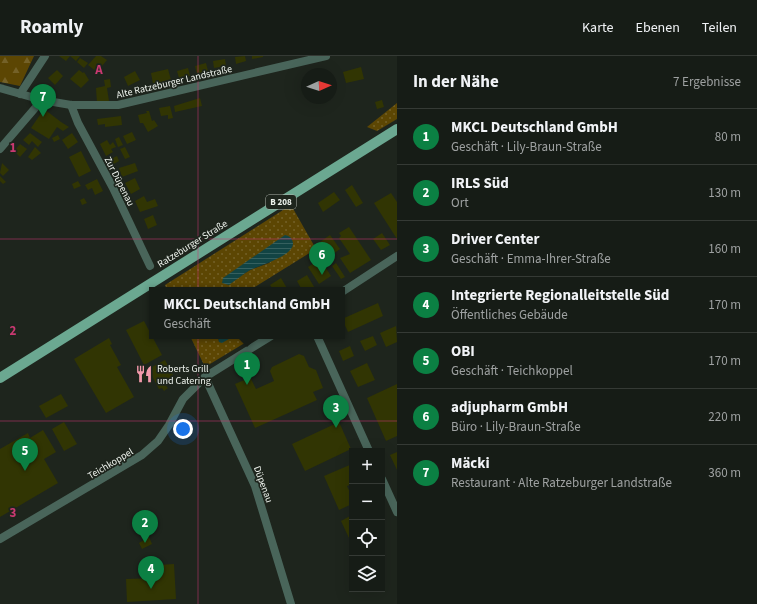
<!DOCTYPE html>
<html lang="de">
<meta charset="utf-8">
<style>
:root{--surface:#161c16;--page:#232923;--text:#f1f3f6;--muted:#9ea1a1;--line:#353a35;--accent:#0b8043}
body{margin:0;font-family:"Source Sans 3",sans-serif;background:var(--page);color:var(--text)}
.controls{position:absolute;right:12px;bottom:12px;display:grid;overflow:hidden;border-radius:0px;box-shadow:0 4px 16px #0002}
.controls button{width:36px;height:36px;display:grid;place-items:center;padding:0;border:0;border-bottom:1px solid var(--line);background:var(--surface);color:var(--text);font:20px sans-serif}
.compass{position:absolute;left:301px;top:12px;width:36px;height:36px;border-radius:50%;background:var(--surface);box-shadow:0 4px 16px #0002;rotate:87deg}
.you{position:absolute;left:183px;top:373px;width:14px;height:14px;margin:-10px;border:3px solid #fff;border-radius:50%;background:#1a73e8;box-shadow:0 0 0 6px #1a73e833}
.badge{display:grid;place-items:center;width:26px;height:26px;border-radius:50%;background:var(--accent);color:#fff;font-size:13px;font-weight:700}
.pin{position:absolute;translate:-50% -33px;filter:drop-shadow(0 1px 2px #0008)}
.pin::after{content:'';position:absolute;top:21px;width:14px;height:12px;background:inherit;clip-path:polygon(0 0,100% 0,50% 100%)}
.popup{position:absolute;left:149px;top:231px;width:196px;height:52px;box-sizing:border-box;display:grid;place-content:center;border-radius:0px;background:var(--surface);filter:drop-shadow(0 1px 3px #0005);font-size:13px;white-space:nowrap;color:var(--muted)}
.popup b{font-size:15px;color:var(--text)}
.popup::after{content:'';position:absolute;left:50%;top:100%;margin-left:-8px;border:8px solid transparent;border-top-color:var(--surface)}
.list{margin:0;padding:0;list-style:none}
h2{display:flex;justify-content:space-between;align-items:center;height:52px;margin:0;padding:0 16px;font-size:17px}
h2 small{font-size:13px;font-weight:400;color:var(--muted)}
.list li{display:grid;grid-template-columns:26px 1fr auto;gap:12px;align-items:center;box-sizing:border-box;height:56px;padding:0 16px;border-top:1px solid var(--line)}
.list b{display:block;font-size:15px;white-space:nowrap}
.list p{margin:0;font-size:13px;white-space:nowrap;color:var(--muted)}
.list em{font-size:13px;font-style:normal;color:var(--muted)}
.icon{flex:none;width:22px;height:22px;fill:none;stroke:currentColor;stroke-width:2;stroke-linecap:round;stroke-linejoin:round}
.map{position:relative;flex:none;width:397px;height:548px;overflow:hidden}
header{display:flex;align-items:center;gap:24px;box-sizing:border-box;height:56px;padding:0 20px;background:var(--surface);border-bottom:1px solid var(--line)}
header strong{font-size:19px}
nav{display:flex;gap:22px;margin-inline-start:auto;font-size:14px}
main{display:flex}
aside{flex:1;background:var(--surface)}
.map>svg:first-child{display:block}
.grass{fill:url(#grass-dots);fill-rule:evenodd}
.forest{fill:url(#forest-firs)}
.water{fill:url(#water-rules)}
.building{fill:#313503}
.lines{fill:none;stroke-linecap:round;stroke-linejoin:round}
.street{stroke:#49655a;stroke-width:8}
.primary{stroke:#6ba891;stroke-width:10}
.grid{fill:none;stroke:#c93971;stroke-width:1;stroke-opacity:0.55}
.labels{text-anchor:middle;stroke-width:3.5;stroke-linejoin:round;paint-order:stroke}
.shield{fill:#1e251d;stroke:#b0b6af;stroke-width:1}
.shield-label{font-size:9px;font-weight:bold;fill:#eff4ee}
.street-label{font-size:10px;fill:#eff4ee;stroke:#1e251d}
.poi-label{font-size:10px;fill:#eff4ee;stroke:#1e251d;text-anchor:start}
.grid-label{font-size:13px;text-anchor:middle;font-weight:bold;fill:#c93971;stroke:#1e251d;stroke-width:3.5;stroke-linejoin:round;paint-order:stroke}
</style>
<header>
<strong>Roamly</strong>
<nav><a>Karte</a><a>Ebenen</a><a>Teilen</a></nav>
</header>
<main>
<div class="map">
<svg width="397" height="548" viewBox="0 0 397 548">
<defs>
<pattern id="grass-dots" width="8" height="8" patternUnits="userSpaceOnUse"><rect width="8" height="8" fill="#5c4603"/><path d="M2 2h.1M6 6h.1" fill="none" stroke="#746128" stroke-width="1.8" stroke-linecap="round"/></pattern>
<pattern id="forest-firs" width="22" height="20" patternUnits="userSpaceOnUse"><rect width="22" height="20" fill="#5c4603"/><path d="M5 1l3.5 6h-7zM16 11l3.5 6h-7z" fill="#746128"/></pattern>
<pattern id="water-rules" width="6" height="5" patternUnits="userSpaceOnUse"><rect width="6" height="5" fill="#124444"/><path d="M0 2.5h6" fill="none" stroke="#35605f"/></pattern>
</defs>
<rect width="100%" height="100%" fill="#1e251d"/>
<g class="grass">
<polygon points="397,47 397,63 377,75 367,71"/>
<path d="M291,149L316,193L250,234H167L165,229ZM292,184L269,207L250,214L229,228Z"/>
<polygon points="190,280 218,280 219,286 234,280 251,280 253,282 205,311"/>
</g>
<polygon class="forest" points="0,0 34,0 20,30 0,26"/>
<g class="water">
<path d="M285,179C289,180 292,181 293,187C294,200 260,209 250,214C243,218 236,224 229,229L222,227L223,222Z"/>
<polygon points="218,280 234,280 222,287 219,286"/>
</g>
<g class="building">
<polygon points="59,0 80,0 76,5 70,0 66,5"/>
<polygon points="96,0 101,0 107,4 97,16 88,9"/>
<polygon points="245,0 246,5 236,8 235,1"/>
<polygon points="252,0 263,0 263,1 252,3"/>
<polygon points="80,2 88,7 84,12 77,6"/>
<polygon points="225,3 226,10 214,12 213,5"/>
<polygon points="206,7 208,15 197,18 195,10"/>
<polygon points="361,11 364,23 346,27 343,16"/>
<polygon points="188,12 190,20 179,22 177,15"/>
<polygon points="168,13 171,24 153,28 151,17"/>
<polygon points="57,14 63,20 55,29 48,22"/>
<polygon points="79,14 83,17 84,16 89,24 81,32 70,23"/>
<polygon points="135,15 140,24 128,30 124,21"/>
<polygon points="110,23 111,31 107,32 109,45 97,47 96,32 105,30 104,24"/>
<polygon points="200,42 202,50 175,56 174,50"/>
<polygon points="382,44 384,51 377,53 375,46"/>
<polygon points="170,50 173,62 168,63 168,59 161,60 159,52"/>
<polygon points="44,53 61,66 69,71 63,75 57,71 49,83 31,72"/>
<polygon points="146,55 149,55 152,65 154,64 158,70 148,76 143,67 140,67 138,59 147,57"/>
<polygon points="121,60 122,69 105,71 105,68 98,69 97,63"/>
<polygon points="132,76 136,84 127,88 123,80"/>
<polygon points="30,77 42,86 38,91 32,85 29,89 23,84"/>
<polygon points="72,77 78,86 68,93 62,84"/>
<polygon points="58,79 60,83 54,86 52,82"/>
<polygon points="119,81 123,89 118,91 115,83"/>
<polygon points="107,84 110,89 113,86 116,91 111,93 113,96 106,100 100,88"/>
<polygon points="20,88 27,93 20,101 14,95"/>
<polygon points="35,91 41,97 32,104 28,101"/>
<polygon points="125,91 130,101 125,103 120,93"/>
<polygon points="81,95 91,115 79,121 69,101"/>
<polygon points="117,100 119,105 112,109 109,104"/>
<polygon points="2,107 9,114 3,120 0,117"/>
<polygon points="135,107 138,115 122,121 119,112"/>
<polygon points="0,120 6,126 3,128 0,125"/>
<polygon points="135,122 140,133 131,138 125,127"/>
<polygon points="97,123 103,135 95,139 92,132 88,134 85,129"/>
<polygon points="78,125 81,130 74,133 72,128"/>
<polygon points="352,129 363,147 356,151 345,134"/>
<polygon points="334,136 340,144 323,156 318,147"/>
<polygon points="391,137 397,146 397,183 374,147"/>
<polygon points="144,140 147,146 155,143 158,150 140,156 135,145"/>
<polygon points="84,142 87,147 82,149 80,144"/>
<polygon points="153,159 157,169 148,173 144,163"/>
<polygon points="349,171 371,204 350,217 340,202 350,198 339,182 341,180 339,177"/>
<polygon points="382,177 390,189 381,194 373,183"/>
<polygon points="330,179 340,193 329,201 320,186"/>
<polygon points="320,203 331,220 319,228 308,211"/>
<polygon points="336,207 345,221 341,223 332,210"/>
<polygon points="307,219 316,234 302,234 297,225"/>
<polygon points="281,222 288,234 273,234 270,229"/>
<polygon points="378,247 383,260 348,276 342,263"/>
<polygon points="144,265 162,299 144,309 126,274"/>
<polygon points="396,270 397,286 386,291 380,277"/>
<polygon points="373,280 377,289 365,295 360,285"/>
<polygon points="109,282 112,288 110,289 121,309 117,311 134,341 106,357 74,303"/>
<polygon points="350,290 354,300 343,305 339,295"/>
<polygon points="299,298 304,300 309,311 316,314 323,332 313,336 317,344 255,372 235,328 249,322 251,323 256,333 274,325 270,315 272,311"/>
<polygon points="165,304 176,325 166,330 168,332 164,335 162,332 159,333 151,318 144,323 141,317"/>
<polygon points="367,307 375,324 358,331 350,315"/>
<polygon points="397,328 397,380 386,385 367,342"/>
<polygon points="61,338 68,350 46,362 39,350"/>
<polygon points="64,366 77,388 64,395 52,373"/>
<polygon points="339,366 351,393 305,415 292,388"/>
<polygon points="43,374 56,396 44,403 58,427 0,461 0,393 28,377 30,382"/>
<polygon points="397,396 397,414 390,399"/>
<polygon points="352,408 352,428 347,430 352,441 352,448 339,454 324,420"/>
<polygon points="352,459 352,480 349,482 341,465"/>
<polygon points="149,481 152,488 142,493 139,487"/>
<polygon points="174,508 176,543 127,546 126,523 159,522 159,509"/>
</g>
<g class="lines">
<g class="street">
<polyline points="0,32 42,44"/>
<polyline points="20,38 45,0"/>
<polyline points="71,49 78,67 113,132 150,210"/>
<polyline points="0,93 42,44 71,49 118,49 326,0"/>
<polyline points="342,236 397,200"/>
<polyline points="317,280 369,395"/>
<polyline points="205,321 255,430 291,548"/>
<polyline points="382,423 397,456"/>
<polyline points="0,483 142,399 158,385 169,369 183,343 205,321 271,280"/>
</g>
<polyline class="primary" points="0,322 397,73"/>
</g>
<path class="grid" d="M198,0V548M0,183H397M0,365H397"/>
<defs>
<g id="restaurant-bare" transform="scale(1.38)"><path d="M-5-6h1v4h1v-4h1v4h1v-4h1v5L-1.5 .5V6h-2V.5L-5-1ZM5-6V6H3V1.5H1.5Q1.5-4 5-6Z" fill="#f39aab" stroke="#1e251d" stroke-width="2.5" paint-order="stroke"/></g>
</defs>
<g fill-rule="evenodd">
<use href="#restaurant-bare" x="144" y="318"/>
</g>
<g class="labels">
<rect class="shield" x="266" y="139" width="30" height="14" rx="3"/>
<g class="shield-label">
<text x="281" y="149">B 208</text>
</g>
<g class="street-label">
<text transform="translate(174 25) rotate(-13)" y="4">Alte Ratzeburger Landstraße</text>
<text transform="translate(120 125) rotate(63)" y="4">Zur Düpenau</text>
<text transform="translate(192 187) rotate(-32)" y="4">Ratzeburger Straße</text>
<text transform="translate(110 407) rotate(-31)" y="4">Teichkoppel</text>
<text transform="translate(264 428) rotate(70)" y="4">Düpenau</text>
</g>
<g class="poi-label">
<text x="157" y="316">Roberts Grill<tspan x="157" dy="12">und Catering</tspan></text>
</g>
</g>
<g class="grid-label">
<text x="99" y="18">A</text>
<text x="13" y="96">1</text>
<text x="13" y="279">2</text>
<text x="13" y="461">3</text>
</g>
</svg>
<div class="controls">
<button>+</button>
<button>−</button>
<button><svg class="icon" aria-label="locate" viewBox="0 0 24 24"><circle cx="12" cy="12" r="6"/><path d="M12 2v4M12 18v4M2 12h4M18 12h4"/></svg></button>
<button><svg class="icon" aria-label="layers" viewBox="0 0 24 24"><path d="M12 4l9 5-9 5-9-5zM3 14l9 5 9-5"/></svg></button>
</div>
<svg class="compass" viewBox="-18 -18 36 36"><path d="M0-13l5 13h-10z" fill="#e53935"/><path d="M0 13l5-13h-10z" fill="#9ea1a1"/></svg>
<div class="you"></div>
<div class="pin badge" style="left:247px;top:329px">1</div>
<div class="popup"><b>MKCL Deutschland GmbH</b>Geschäft</div>
<div class="pin badge" style="left:145px;top:487px">2</div>
<div class="pin badge" style="left:336px;top:372px">3</div>
<div class="pin badge" style="left:151px;top:533px">4</div>
<div class="pin badge" style="left:25px;top:415px">5</div>
<div class="pin badge" style="left:322px;top:219px">6</div>
<div class="pin badge" style="left:43px;top:61px">7</div>
</div>
<aside>
<h2>In der Nähe<small>7 Ergebnisse</small></h2>
<ul class="list">
<li><span class="badge">1</span><div><b>MKCL Deutschland GmbH</b><p>Geschäft · Lily-Braun-Straße</p></div><em>80 m</em></li>
<li><span class="badge">2</span><div><b>IRLS Süd</b><p>Ort</p></div><em>130 m</em></li>
<li><span class="badge">3</span><div><b>Driver Center</b><p>Geschäft · Emma-Ihrer-Straße</p></div><em>160 m</em></li>
<li><span class="badge">4</span><div><b>Integrierte Regionalleitstelle Süd</b><p>Öffentliches Gebäude</p></div><em>170 m</em></li>
<li><span class="badge">5</span><div><b>OBI</b><p>Geschäft · Teichkoppel</p></div><em>170 m</em></li>
<li><span class="badge">6</span><div><b>adjupharm GmbH</b><p>Büro · Lily-Braun-Straße</p></div><em>220 m</em></li>
<li><span class="badge">7</span><div><b>Mäcki</b><p>Restaurant · Alte Ratzeburger Landstraße</p></div><em>360 m</em></li>
</ul>
</aside>
</main>
